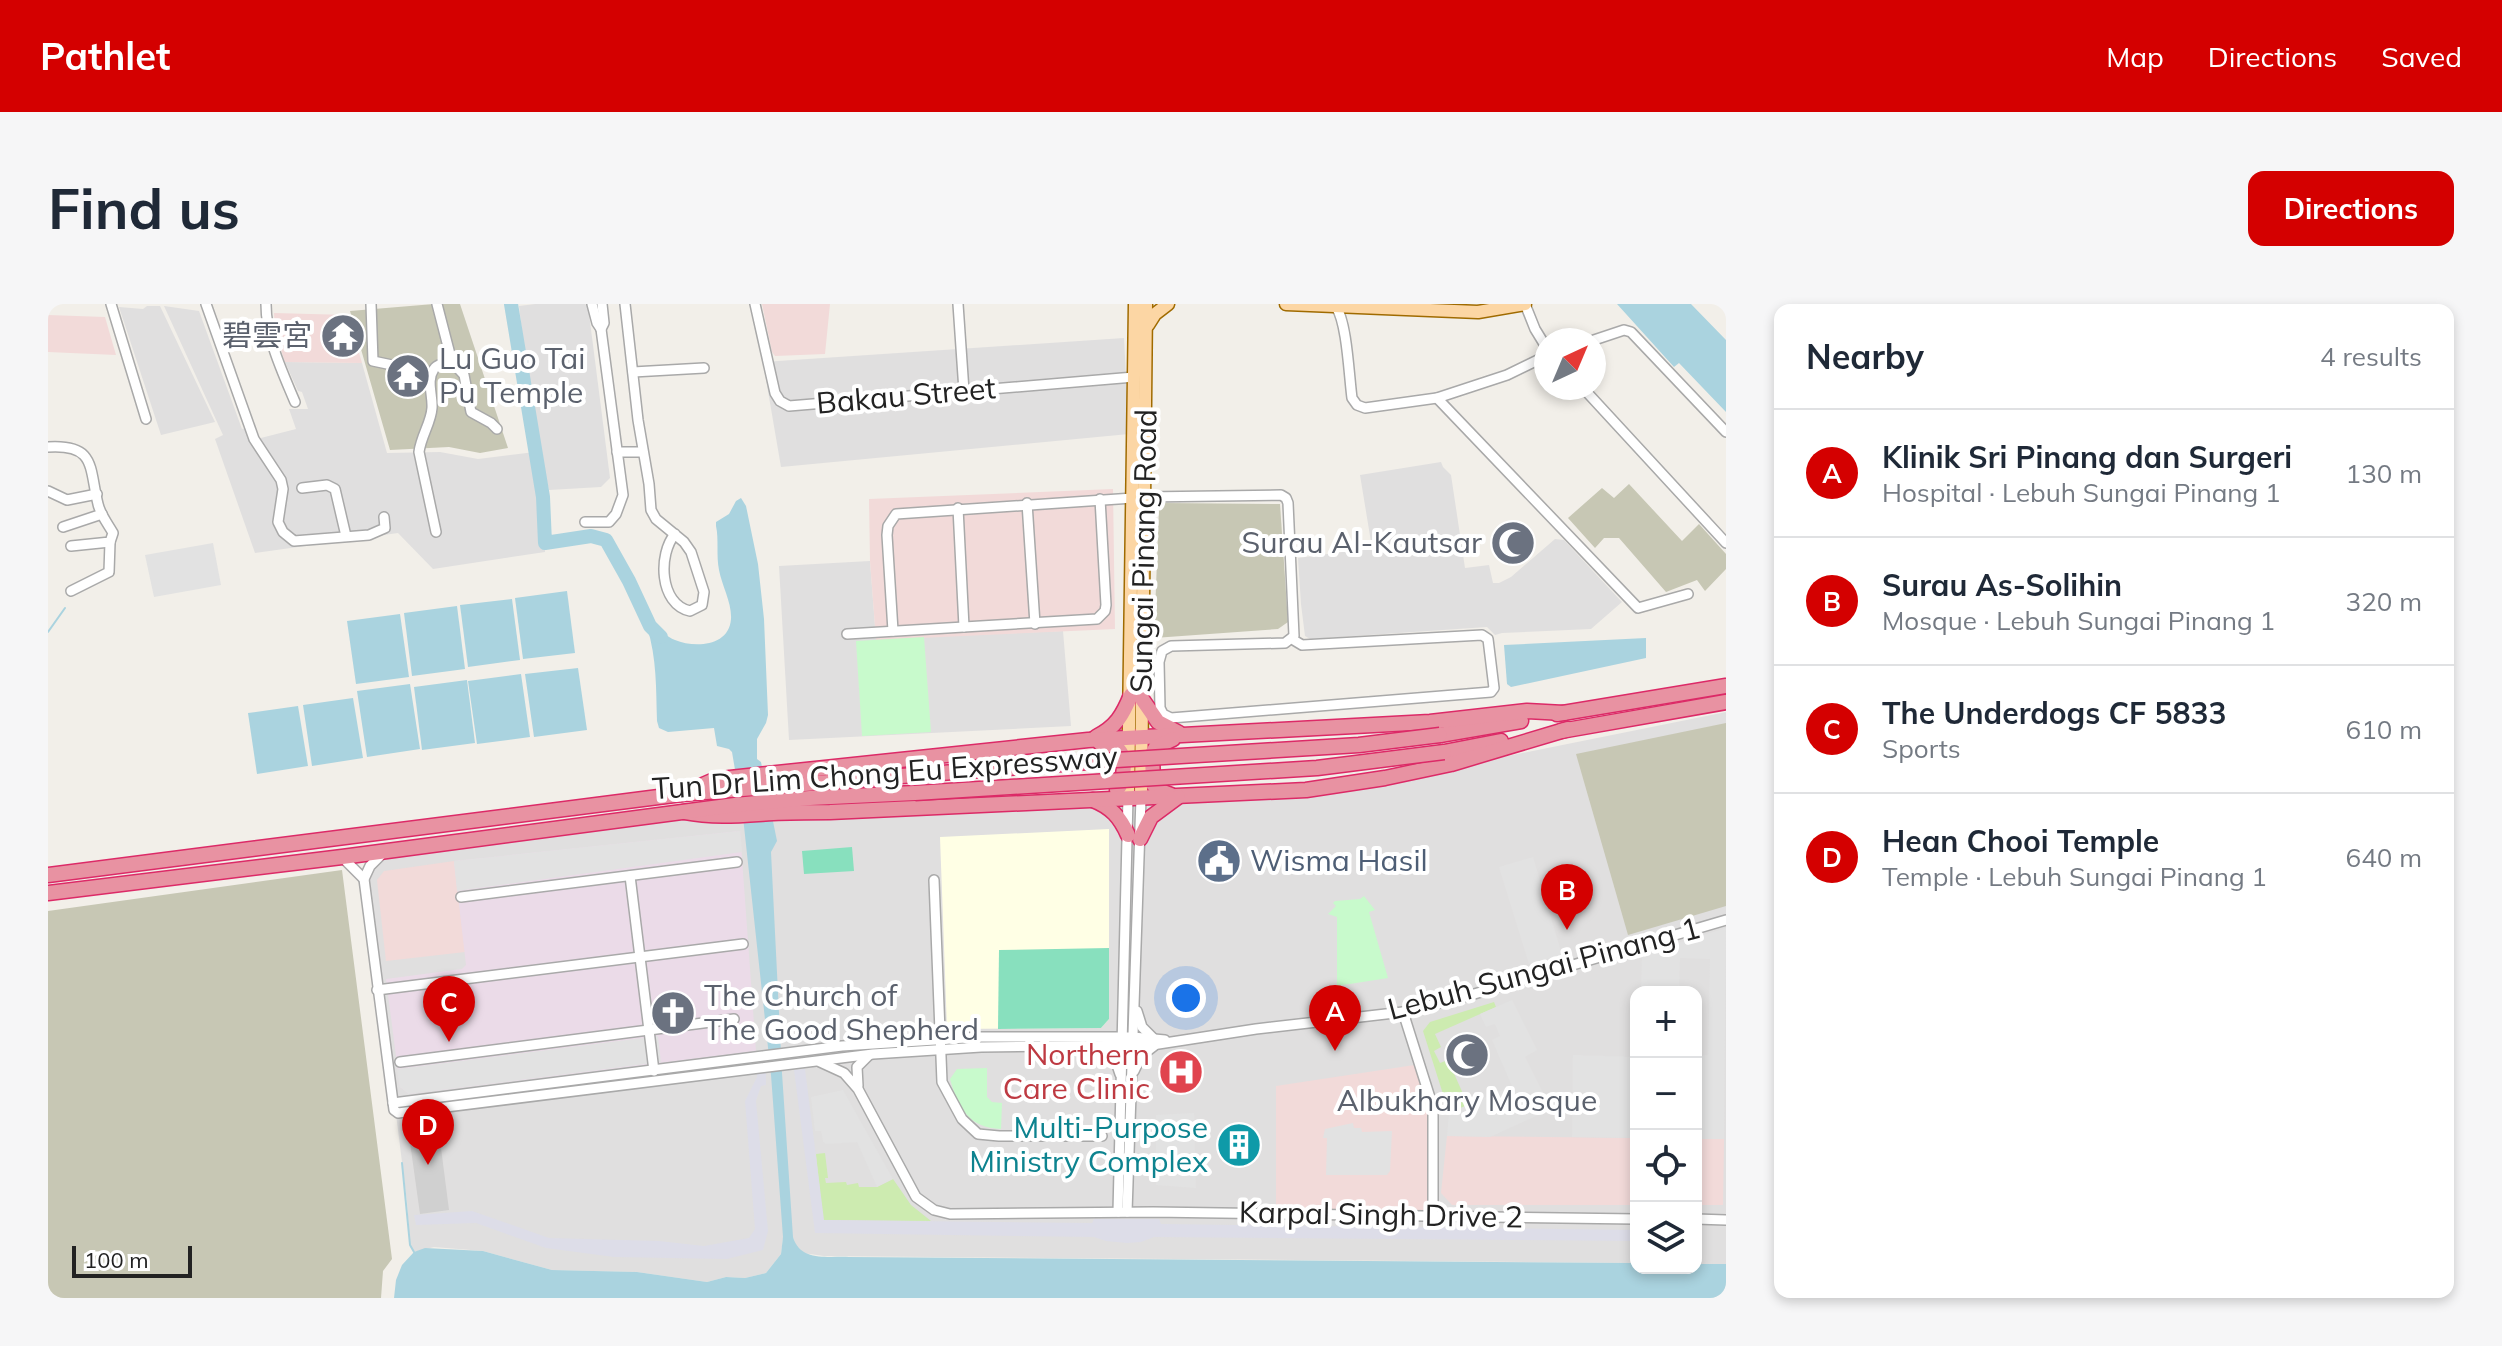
<!DOCTYPE html>
<meta charset="utf-8">
<style>
:root{--surface:#fff;--page:#f6f6f7;--text:#1f2937;--muted:#747a83;--line:#e0e1e3;--accent:#d40000}
body{margin:0;font-family:Mulish,"Noto Sans SC",sans-serif;background:var(--page);color:var(--text)}
.controls{position:absolute;right:24px;bottom:24px;display:grid;overflow:hidden;border-radius:16px;box-shadow:0 4px 12px #0003}
.controls button{width:72px;height:72px;display:grid;place-items:center;padding:0;border:0;border-bottom:2px solid var(--line);background:var(--surface);color:var(--text);font:40px sans-serif}
.compass{position:absolute;left:1486px;top:24px;width:72px;height:72px;border-radius:50%;background:var(--surface);box-shadow:0 4px 12px #0003;rotate:44deg}
.scale{position:absolute;left:24px;bottom:20px;width:120px;box-sizing:border-box;padding-left:8px;border:4px solid #222;border-top:0;font-size:22px;line-height:28px;white-space:nowrap;color:#222;-webkit-text-stroke:6px #fff;paint-order:stroke}
.you{position:absolute;left:1138px;top:694px;width:28px;height:28px;margin:-20px;border:6px solid #fff;border-radius:50%;background:#1a73e8;box-shadow:0 0 0 12px #1a73e833}
.badge{display:grid;place-items:center;width:52px;height:52px;border-radius:50%;background:var(--accent);color:#fff;font-size:26px;font-weight:700}
.pin{position:absolute;translate:-50% -66px;filter:drop-shadow(0 2px 4px #0008)}
.pin::after{content:'';position:absolute;top:42px;width:28px;height:24px;background:inherit;clip-path:polygon(0 0,100% 0,50% 100%)}
.list{margin:0;padding:0;list-style:none}
h2{display:flex;justify-content:space-between;align-items:center;height:104px;margin:0;padding:0 32px;font-size:34px}
h2 small{font-size:26px;font-weight:400;color:var(--muted)}
.list li{display:grid;grid-template-columns:52px 1fr auto;gap:24px;align-items:center;box-sizing:border-box;height:128px;padding:0 32px;border-top:2px solid var(--line)}
.list b{display:block;font-size:30px;white-space:nowrap}
.list p{margin:0;font-size:26px;white-space:nowrap;color:var(--muted)}
.list em{font-size:26px;font-style:normal;color:var(--muted)}
.icon{flex:none;width:44px;height:44px;fill:none;stroke:currentColor;stroke-width:2;stroke-linecap:round;stroke-linejoin:round}
.map{position:relative;flex:none;width:1678px;height:994px;overflow:hidden;border-radius:16px}
header{display:flex;align-items:center;gap:48px;box-sizing:border-box;height:112px;padding:0 40px;background:var(--accent);color:#fff}
header strong{font-size:38px}
nav{display:flex;gap:44px;margin-inline-start:auto;font-size:28px}
.intro{display:flex;align-items:center;justify-content:space-between;box-sizing:border-box;height:192px;padding:0 48px}
h1{margin:0;font-size:56px}
.button{padding:20px 36px;border-radius:16px;background:var(--accent);color:#fff;font-size:28px;font-weight:700}
main{display:flex;gap:48px;padding:0 48px}
aside{flex:1;background:var(--surface);border-radius:16px;box-shadow:0 4px 12px #0003}
.map>svg:first-child{display:block}
.residential{fill:#e0dfdf}
.commercial{fill:#f2dad9}
.industrial{fill:#ebdbe8}
.education{fill:#ffffe5}
.religious{fill:#d0d0d0}
.construction{fill:#c7c7b4}
.grass{fill:#cdebb0}
.park{fill:#c8facc}
.pitch{fill:#88e0be}
.parking{fill:#e2e2e2}
.plaza{fill:#dddde8}
.water{fill:#aad3df}
.lines{fill:none;stroke-linecap:round;stroke-linejoin:round}
.stream{stroke:#aad3df;stroke-width:2}
.river{stroke:#aad3df;stroke-width:14}
.minor-casing{stroke:#a9a9a9;stroke-width:12}
.major-casing{stroke:#a06b00;stroke-width:15}
.highway-casing{stroke:#dc2a67;stroke-width:17}
.minor{stroke:#fff;stroke-width:9}
.major{stroke:#fcd6a4;stroke-width:12}
.highway{stroke:#e892a2;stroke-width:14}
.highway-bridge-casing{stroke:#dc2a67;stroke-width:17;stroke-linecap:butt}
.highway-bridge{stroke:#e892a2;stroke-width:14}
.labels{text-anchor:middle;stroke-width:8;stroke-linejoin:round;paint-order:stroke}
.worship-label{font-size:30px;fill:#5b616d;stroke:#fff;text-anchor:end}
.street-label{font-size:30px;fill:#222;stroke:#fff}
.service-label{font-size:30px;fill:#4e5e75;stroke:#fff;text-anchor:start}
.health-label{font-size:30px;fill:#be3a42;stroke:#fff;text-anchor:end}
.culture-label{font-size:30px;fill:#0d838f;stroke:#fff;text-anchor:end}
</style>
<header>
<strong>Pathlet</strong>
<nav><a>Map</a><a>Directions</a><a>Saved</a></nav>
</header>
<div class="intro"><h1>Find us</h1><a class="button">Directions</a></div>
<main>
<div class="map">
<svg width="1678" height="994" viewBox="0 0 1678 994">
<rect width="100%" height="100%" fill="#f2efe9"/>
<g class="residential">
<polygon points="487,0 537,0 540,2 562,174 553,183 501,186 484,111 471,2"/>
<polygon points="99,2 112,2 167,118 113,131 71,3 95,5"/>
<polygon points="116,2 151,7 194,125 197,124 201,137 248,125 241,105 260,105 254,88 250,87 237,58 314,59 339,149 392,148 430,155 487,148 498,213 497,248 385,265 350,229 207,249 167,135 175,131"/>
<polygon points="1076,34 1081,130 733,163 715,58"/>
<polygon points="1393,158 1395,163 1403,171 1417,264 1441,261 1445,279 1451,279 1463,273 1507,235 1516,236 1574,298 1543,325 1454,329 1447,331 1439,323 1262,335 1257,332 1253,300 1250,254 1324,244 1312,171"/>
<polygon points="822,257 828,335 1015,327 1023,422 741,436 731,262"/>
<polygon points="1678,408 1678,960 1648,960 1648,688 1588,688 1588,959 776,952 755,949 747,941 745,933 735,934 733,950 718,969 697,974 678,973 659,978 589,968 504,966 435,947 386,943 366,948 362,941 359,898 318,570 331,552 636,508 1258,486 1435,457"/>
</g>
<g class="commercial">
<polygon points="714,0 782,0 777,50 727,52 724,48"/>
<polygon points="226,9 300,11 314,59 237,58 227,28"/>
<polygon points="0,11 57,13 68,51 0,48"/>
<polygon points="1065,185 1067,325 828,336 822,257 821,195"/>
<polygon points="406,557 417,648 338,657 329,576 336,567"/>
<polygon points="1373,760 1385,803 1385,912 1228,910 1228,782"/>
<polygon points="1399,832 1588,834 1588,901 1404,901 1393,889"/>
<polygon points="1648,835 1676,835 1675,901 1648,901"/>
</g>
<polygon class="industrial" points="692,527 708,747 361,790 352,783 338,675 414,665 418,661 406,557"/>
<polygon class="education" points="1061,525 1061,715 1053,724 899,725 892,533"/>
<polygon class="religious" points="389,813 401,906 372,910 359,817"/>
<g class="construction">
<polygon points="386,0 412,0 460,144 432,149 401,143 342,146 302,7"/>
<polygon points="1581,180 1634,237 1651,220 1678,250 1678,265 1657,287 1649,276 1618,288 1571,234 1556,234 1547,244 1520,214 1554,184 1566,194"/>
<polygon points="1116,199 1232,200 1240,318 1230,325 1106,334 1111,205"/>
<polygon points="1678,419 1678,602 1580,631 1528,450"/>
<polygon points="294,566 344,955 335,967 333,994 0,994 0,607"/>
</g>
<g class="grass">
<polygon points="1446,698 1448,703 1387,730 1393,743 1386,747 1392,759 1400,756 1420,801 1401,809 1375,727 1382,718"/>
<polygon points="777,849 780,874 777,874 778,879 798,878 799,881 810,879 811,883 829,883 845,875 863,901 883,917 775,916 768,850"/>
</g>
<g class="park">
<polygon points="876,333 883,428 814,432 808,337"/>
<polygon points="1316,592 1327,606 1321,608 1340,674 1289,682 1289,613 1280,610 1288,602 1285,599 1287,597 1312,595"/>
<path d="M939,764V793L944,798L954,799L953,825C921,824 910,804 902,775L909,765Z"/>
</g>
<g class="pitch">
<polygon points="804,543 806,567 756,570 754,547"/>
<polygon points="1061,644 1061,715 1053,724 950,725 951,646"/>
</g>
<g class="parking">
<polygon points="165,239 173,281 106,293 97,251"/>
<polygon points="692,527 694,548 409,587 406,557"/>
<polygon points="1485,553 1514,651 1481,660 1451,563"/>
<polygon points="1678,624 1676,835 1648,835 1648,752 1660,751 1662,655 1632,654 1631,688 1593,688 1594,650"/>
<polygon points="1464,696 1489,746 1477,753 1503,805 1442,833 1399,832 1401,809 1464,782 1444,736 1452,732 1447,720 1438,723 1432,710"/>
<polygon points="610,732 613,758 361,790 352,783 349,765"/>
<polygon points="1525,751 1588,753 1588,834 1524,833"/>
<polygon points="795,786 845,875 829,883 809,838 778,840 775,838 773,827 767,827 763,793"/>
<polygon points="1146,809 1148,884 1108,881 1108,811"/>
<polygon points="1305,819 1306,824 1313,824 1314,828 1344,827 1342,867 1339,871 1278,871 1279,834 1275,834 1277,825"/>
</g>
<g class="plaza">
<polygon points="757,765 776,916 1044,919 1046,915 1111,915 1113,920 1588,926 1588,937 1106,933 1093,938 1079,939 1058,937 1046,933 767,929 746,766"/>
<polygon points="709,768 718,768 718,781 713,782 708,797 720,927 715,946 679,955 566,953 498,944 428,919 368,921 366,911 424,907 501,934 611,937 656,942 701,934 707,925 697,797 709,773"/>
</g>
<g class="water">
<polygon points="1569,0 1643,0 1678,36 1678,108 1631,59 1626,63"/>
<path d="M693,194L698,202L710,260L716,315L720,411L718,419L709,435V455L713,458L729,537L723,548L734,769L745,933C752,958 780,952 801,953L1588,959V964H1648V960H1678V994H346L348,976L354,961L366,948L377,944L435,947L504,966L589,968L659,978L678,973L697,974L718,969L733,950L735,933L723,771L695,513L684,448L681,445L669,442L666,424L620,428L611,424L609,417C608,386 609,354 599,323L605,322C612,326 619,333 627,336C646,344 681,343 683,315C684,299 674,282 671,266C668,251 671,235 668,222V218L681,210L688,197Z"/>
<polygon points="519,287 527,349 475,355 467,294"/>
<polygon points="464,295 472,356 420,363 412,301"/>
<polygon points="409,302 417,365 364,372 356,309"/>
<polygon points="352,310 361,373 308,380 299,317"/>
<polygon points="1598,334 1598,354 1463,383 1459,380 1456,341"/>
<polygon points="530,364 539,426 486,433 477,370"/>
<polygon points="473,370 482,433 429,440 420,377"/>
<polygon points="419,376 427,439 374,446 366,383"/>
<polygon points="362,380 372,445 319,453 309,387"/>
<polygon points="305,394 315,454 264,462 255,401"/>
<polygon points="250,402 260,462 209,470 200,409"/>
</g>
<g class="lines">
<g class="stream">
<polyline points="0,328 17,304"/>
<polyline points="354,859 362,941 366,948"/>
</g>
<polyline class="river" points="463,0 495,193 497,239 543,232 558,236 581,277 602,322 613,333"/>
<g class="minor-casing">
<g id="minor">
<polyline points="63,0 98,115"/>
<polyline points="158,0 206,135 233,176 235,185 230,218 235,228 246,237 321,231 337,224 336,213"/>
<path d="M218,0C218,34 234,67 247,98"/>
<polyline points="323,0 325,57 344,61"/>
<polyline points="389,0 404,58 416,71 423,108 443,119 449,125"/>
<polyline points="544,0 549,19 553,25"/>
<path d="M577,0L590,116L601,180L603,206L608,215L636,238L643,248L656,288L654,301L642,307C611,300 610,250 627,230"/>
<polyline points="707,0 727,89 732,97 741,102 1086,73"/>
<polyline points="910,0 916,87"/>
<polyline points="1477,0 1487,25 1498,43"/>
<path d="M1288,3C1299,18 1301,72 1304,94L1309,101L1317,104L1389,94L1459,71L1498,52"/>
<polyline points="1546,36 1576,26 1583,28 1678,128"/>
<polyline points="585,68 656,64"/>
<polyline points="1535,84 1678,239"/>
<polyline points="1389,94 1590,304 1640,290"/>
<path d="M0,143C48,140 41,163 50,200C52,210 60,220 65,229L62,238L23,242"/>
<polyline points="569,148 594,148"/>
<polyline points="254,184 279,181 287,185 298,232"/>
<polyline points="0,187 19,196 49,190"/>
<polyline points="1097,193 1233,191 1238,194 1240,199 1246,332 1237,339 1123,342 1114,347 1111,358 1112,404 1115,410 1123,414 1443,388 1446,384 1440,335 1434,331 1254,341 1244,335"/>
<polyline points="979,199 987,320"/>
<polyline points="910,204 916,323"/>
<polyline points="537,218 561,218 568,210 575,191 553,25 556,19 554,0"/>
<polyline points="15,223 54,210"/>
<path d="M388,228L371,148C373,132 383,119 384,104C385,92 378,76 386,65C389,60 398,59 404,58"/>
<polyline points="23,287 61,268 62,238"/>
<polyline points="845,327 839,231 840,222 848,210 1085,194"/>
<polyline points="799,330 1049,315 1057,307 1058,301 1052,195"/>
<polyline points="336,548 322,562 316,575 346,806 350,809 825,750 933,743 1104,741 1208,725 1355,708 1416,693 1678,616"/>
<polyline points="294,553 316,575"/>
<polyline points="582,572 606,767"/>
<polyline points="886,576 894,778 914,815 930,830 951,832 1054,832"/>
<polyline points="413,593 689,558"/>
<polyline points="329,686 695,640"/>
<polyline points="1089,707 1094,723 1105,734"/>
<polyline points="1355,708 1385,803 1385,912"/>
<polyline points="1053,744 1067,755 1072,770"/>
<polyline points="352,758 686,715"/>
<polyline points="772,758 796,769 810,785 868,893 886,906 902,910 1105,908 1588,915"/>
<polyline points="1086,767 1093,752 1106,742"/>
<polyline points="810,782 809,763 821,751"/>
<polyline points="345,799 794,742 933,733 1085,733 1117,736"/>
<polyline points="1070,908 1080,493"/>
<polyline points="1079,908 1093,494"/>
<polyline points="1648,915 1678,916"/>
</g>
</g>
<g class="major-casing">
<g id="major">
<polyline points="1238,0 1430,8 1477,0"/>
<polyline points="1100,21 1107,10 1120,0"/>
<polyline points="1080,493 1087,0"/>
<polyline points="1093,494 1098,0"/>
</g>
</g>
<g class="highway-casing">
<g id="highway">
<polyline points="1094,395 1110,418 1131,429"/>
<polyline points="1509,410 1678,382"/>
<polyline points="1513,427 1678,398"/>
<polyline points="1392,431 1473,417"/>
<path d="M1048,433C1068,423 1075,411 1083,391"/>
<path d="M1052,439C1058,440 1067,441 1071,446C1079,455 1076,478 1069,486"/>
<polyline points="1396,448 1453,437"/>
<polyline points="634,490 664,477 682,474 1040,436 1382,418 1479,407 1516,409"/>
<polyline points="1123,491 1110,486 1105,480 1104,450 1108,443 1125,435"/>
<path d="M1045,496C1063,503 1072,513 1080,531"/>
<path d="M636,508C666,514 694,511 725,509C744,508 763,508 782,508L1258,486L1337,474L1403,460L1520,425"/>
<polyline points="1092,535 1103,513 1130,493"/>
<polyline points="0,571 634,490 866,471"/>
<polyline points="0,589 294,553 687,501 762,494 867,489"/>
</g>
</g>
<use href="#minor" class="minor"/>
<use href="#major" class="major"/>
<use href="#highway" class="highway"/>
<g class="highway-bridge-casing">
<g id="highway-bridge">
<polyline points="866,471 1068,456 1311,441 1392,431"/>
<polyline points="867,489 1269,464 1396,448"/>
</g>
</g>
<use href="#highway-bridge" class="highway-bridge"/>
</g>
<defs>
<g id="temple-disc" transform="scale(2.3)"><circle r="9.5" fill="#6b7280" stroke="#fff"/><path d="M0-6L5-2H3V0L6.5 2.5H4V6H1.5V3h-3V6H-4V2.5H-6.5L-3 0V-2H-5Z" fill="#fff"/></g>
<g id="mosque-disc" transform="scale(2.3)"><circle r="9.5" fill="#6b7280" stroke="#fff"/><path d="M3.5-4.9A6 6 0 1 0 3.5 4.9A5 5 0 1 1 3.5-4.9Z" fill="#fff"/></g>
<g id="civic-disc" transform="scale(2.3)"><circle r="9.5" fill="#5c6f8a" stroke="#fff"/><path d="M-.6-6.5H3V-4.5H.6V-3L4-1V1h2V6H-6V1h2V-1L-.6-3ZM-1.2 2.5V6h2.4V2.5Z" fill="#fff"/></g>
<g id="church-disc" transform="scale(2.3)"><circle r="9.5" fill="#6b7280" stroke="#fff"/><path d="M-1.2-6h2.4v3.5h3.3v2.4h-3.3V6h-2.4V-.1h-3.3v-2.4h3.3Z" fill="#fff"/></g>
<g id="hospital-disc" transform="scale(2.3)"><circle r="9.5" fill="#e0444e" stroke="#fff"/><path d="M-5-5h3v3.5h4V-5h3V5h-3V1.5h-4V5h-3Z" fill="#fff"/></g>
<g id="building-disc" transform="scale(2.3)"><circle r="9.5" fill="#0f9aa8" stroke="#fff"/><path d="M-4-6H4V6H1V3H-1V6H-4ZM-2.5-4.3h1.7v1.8h-1.7ZM.8-4.3h1.7v1.8H.8ZM-2.5-1h1.7V.8h-1.7ZM.8-1h1.7V.8H.8Z" fill="#fff"/></g>
</defs>
<g fill-rule="evenodd">
<use href="#temple-disc" x="295" y="32"/>
<use href="#temple-disc" x="360" y="72"/>
<use href="#mosque-disc" x="1465" y="239"/>
<use href="#civic-disc" x="1171" y="557"/>
<use href="#church-disc" x="625" y="709"/>
<use href="#mosque-disc" x="1419" y="751"/>
<use href="#hospital-disc" x="1133" y="768"/>
<use href="#building-disc" x="1191" y="841"/>
</g>
<g class="labels">
<g class="worship-label">
<text x="264" y="42">碧雲宮</text>
<text x="391" y="65" text-anchor="start">Lu Guo Tai<tspan x="391" dy="34">Pu Temple</tspan></text>
<text x="1434" y="249">Surau Al-Kautsar</text>
<text x="656" y="702" text-anchor="start">The Church of<tspan x="656" dy="34">The Good Shepherd</tspan></text>
<text x="1419" y="807" text-anchor="middle">Albukhary Mosque</text>
</g>
<g class="street-label">
<text transform="translate(858 92) rotate(-5)" y="10">Bakau Street</text>
<text transform="translate(1096 247) rotate(-89)" y="10">Sungai Pinang Road</text>
<text transform="translate(837 469) rotate(-4)" y="10">Tun Dr Lim Chong Eu Expressway</text>
<text transform="translate(1496 665) rotate(-15)" y="10">Lebuh Sungai Pinang 1</text>
<text transform="translate(1333 911) rotate(1)" y="10">Karpal Singh Drive 2</text>
</g>
<g class="service-label">
<text x="1202" y="567">Wisma Hasil</text>
</g>
<g class="health-label">
<text x="1102" y="761">Northern<tspan x="1102" dy="34">Care Clinic</tspan></text>
</g>
<g class="culture-label">
<text x="1160" y="834">Multi-Purpose<tspan x="1160" dy="34">Ministry Complex</tspan></text>
</g>
</g>
</svg>
<div class="controls">
<button>+</button>
<button>−</button>
<button><svg class="icon" aria-label="locate" viewBox="0 0 24 24"><circle cx="12" cy="12" r="6"/><path d="M12 2v4M12 18v4M2 12h4M18 12h4"/></svg></button>
<button><svg class="icon" aria-label="layers" viewBox="0 0 24 24"><path d="M12 4l9 5-9 5-9-5zM3 14l9 5 9-5"/></svg></button>
</div>
<svg class="compass" viewBox="-18 -18 36 36"><path d="M0-13l5 13h-10z" fill="#e53935"/><path d="M0 13l5-13h-10z" fill="#747a83"/></svg>
<div class="scale">100 m</div>
<div class="you"></div>
<div class="pin badge" style="left:1287px;top:747px">A</div>
<div class="pin badge" style="left:1519px;top:626px">B</div>
<div class="pin badge" style="left:401px;top:738px">C</div>
<div class="pin badge" style="left:380px;top:861px">D</div>
</div>
<aside>
<h2>Nearby<small>4 results</small></h2>
<ul class="list">
<li><span class="badge">A</span><div><b>Klinik Sri Pinang dan Surgeri</b><p>Hospital · Lebuh Sungai Pinang 1</p></div><em>130 m</em></li>
<li><span class="badge">B</span><div><b>Surau As-Solihin</b><p>Mosque · Lebuh Sungai Pinang 1</p></div><em>320 m</em></li>
<li><span class="badge">C</span><div><b>The Underdogs CF 5833</b><p>Sports</p></div><em>610 m</em></li>
<li><span class="badge">D</span><div><b>Hean Chooi Temple</b><p>Temple · Lebuh Sungai Pinang 1</p></div><em>640 m</em></li>
</ul>
</aside>
</main>
